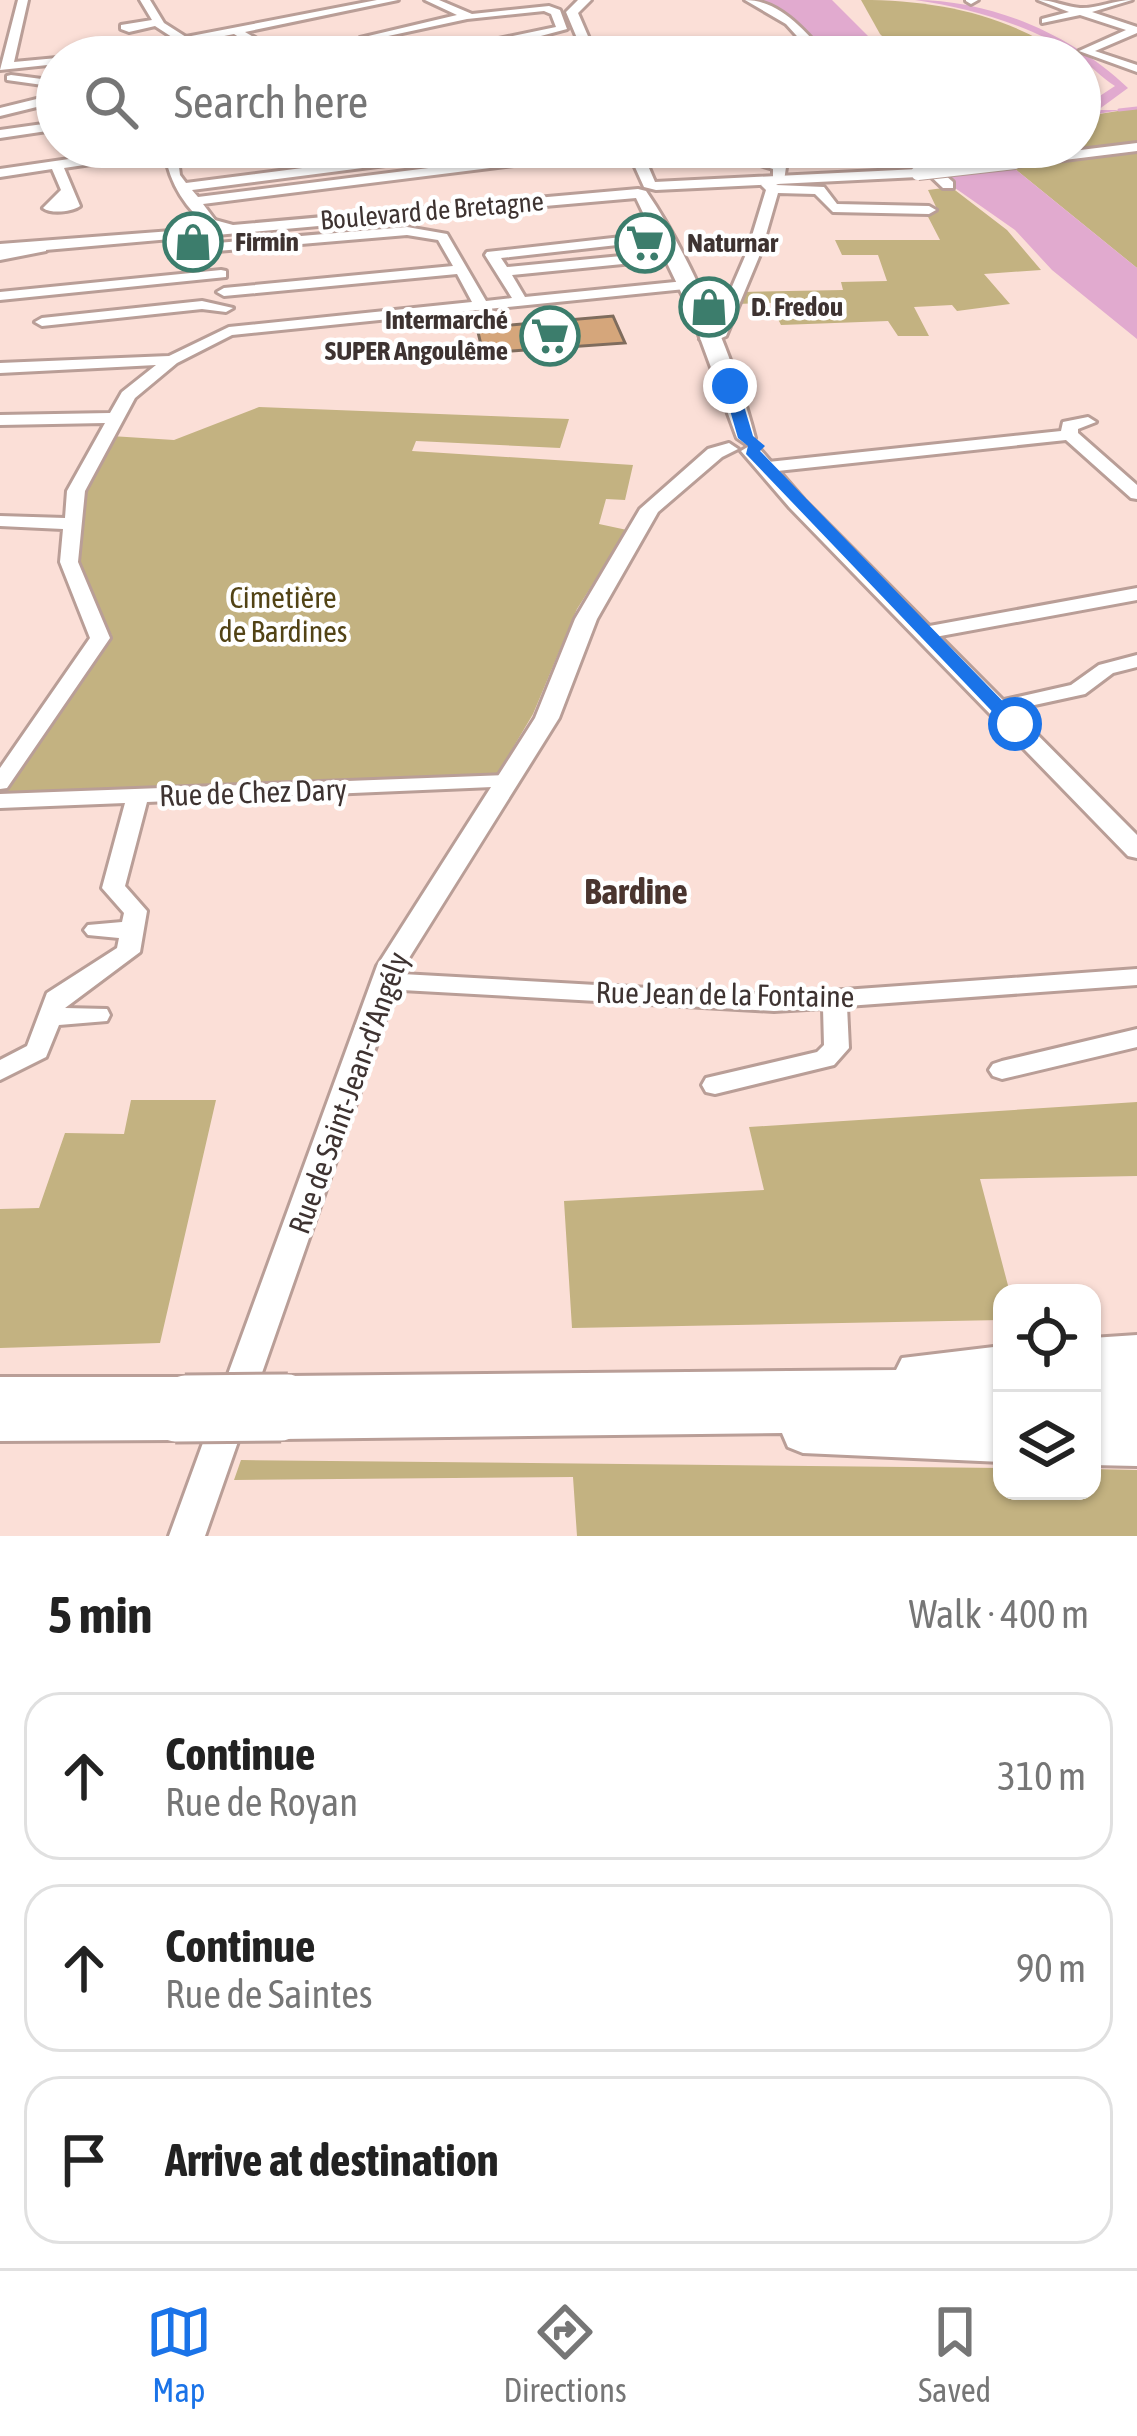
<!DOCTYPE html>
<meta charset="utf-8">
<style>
:root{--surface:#fff;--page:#f2f2f2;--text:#222;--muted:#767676;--line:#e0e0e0;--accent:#1a73e8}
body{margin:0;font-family:"Asap Condensed",sans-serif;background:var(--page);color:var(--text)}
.controls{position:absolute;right:36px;bottom:36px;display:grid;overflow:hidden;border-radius:24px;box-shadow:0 3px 9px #0004}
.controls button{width:108px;height:108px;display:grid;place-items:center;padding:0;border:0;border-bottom:3px solid var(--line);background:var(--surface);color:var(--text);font:60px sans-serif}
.stop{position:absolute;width:36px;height:36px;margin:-27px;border:9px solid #1a73e8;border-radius:50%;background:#fff}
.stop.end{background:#1a73e8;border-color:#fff;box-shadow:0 3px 12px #0008}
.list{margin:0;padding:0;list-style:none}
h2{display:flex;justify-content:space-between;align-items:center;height:156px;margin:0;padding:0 48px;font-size:51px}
h2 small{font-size:39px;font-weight:400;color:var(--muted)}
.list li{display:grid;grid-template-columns:78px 1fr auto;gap:36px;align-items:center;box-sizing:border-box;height:168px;margin:0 24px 24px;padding:0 24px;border:3px solid var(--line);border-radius:36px}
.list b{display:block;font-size:45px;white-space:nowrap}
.list p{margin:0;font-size:39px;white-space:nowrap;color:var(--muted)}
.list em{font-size:39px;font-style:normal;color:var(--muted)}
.icon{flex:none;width:66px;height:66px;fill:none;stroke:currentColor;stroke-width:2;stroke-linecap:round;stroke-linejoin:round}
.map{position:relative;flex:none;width:1137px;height:1536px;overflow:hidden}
.search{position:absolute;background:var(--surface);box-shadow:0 3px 9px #0004;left:36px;right:36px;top:36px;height:132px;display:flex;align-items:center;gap:30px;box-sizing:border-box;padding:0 42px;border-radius:66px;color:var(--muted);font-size:45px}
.sheet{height:732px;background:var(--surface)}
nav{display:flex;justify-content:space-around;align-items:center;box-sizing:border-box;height:168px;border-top:3px solid var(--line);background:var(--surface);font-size:33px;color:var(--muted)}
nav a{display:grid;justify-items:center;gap:6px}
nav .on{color:var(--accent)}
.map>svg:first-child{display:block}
.green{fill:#c3b281}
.water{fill:#e1aacf}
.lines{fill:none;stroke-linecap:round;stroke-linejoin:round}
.stream{stroke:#e1aacf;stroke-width:3}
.building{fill:#d5a67b;stroke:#7f6c5d;stroke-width:3}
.minor-casing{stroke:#b99e97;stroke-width:6}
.major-casing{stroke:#b99e97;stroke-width:6}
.highway-casing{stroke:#b99e97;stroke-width:6}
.minor{fill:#fff;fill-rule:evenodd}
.major{fill:#fff;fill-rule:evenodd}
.highway{fill:#fff;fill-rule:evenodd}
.major-bridge-casing{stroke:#b99e97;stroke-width:16;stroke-linecap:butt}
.highway-bridge-casing{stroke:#b99e97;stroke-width:45;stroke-linecap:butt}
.major-bridge{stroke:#fff;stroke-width:14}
.highway-bridge{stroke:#fff;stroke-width:39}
.route{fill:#1a73e8}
.labels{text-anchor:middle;stroke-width:9;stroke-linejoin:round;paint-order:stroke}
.far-street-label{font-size:27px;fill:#3e3331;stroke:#fff}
.far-poi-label{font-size:27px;font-weight:bold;fill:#3e3331;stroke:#fff;text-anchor:start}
.park-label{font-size:30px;fill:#524315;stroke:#fff}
.street-label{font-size:30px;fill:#3e3331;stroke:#fff}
.quarter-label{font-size:36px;font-weight:bold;fill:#4a352f;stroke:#fff}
</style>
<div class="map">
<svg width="1137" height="1536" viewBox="0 0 1137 1536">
<rect width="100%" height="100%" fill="#fbdfd7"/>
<g class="green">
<path d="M861,0C935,0 1007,14 1067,57H903L880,34Z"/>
<polygon points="1137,108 1137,268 998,155 1001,147 1080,147 1080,117"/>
<polygon points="951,187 1007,230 1041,270 984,274 1010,304 957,311 952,305 914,307 929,336 898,336 888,321 781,325 774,311 797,310 795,302 737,304 741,292 843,290 841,282 887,281 878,255 842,255 835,240 940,240 925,211 937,209 928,190"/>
<polygon points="259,407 569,419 560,448 416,441 412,451 633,465 625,500 606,499 599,524 627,530 577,609 533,714 498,773 488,778 8,796 3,790 112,636 77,564 80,502 111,436 174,440"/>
<polygon points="131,1100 216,1100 160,1343 0,1348 0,1209 39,1208 65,1133 124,1134"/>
<polygon points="1137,1102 1137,1176 980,1179 1010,1293 1002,1293 1002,1320 572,1328 564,1201 764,1190 749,1127"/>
<polygon points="241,1460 1002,1468 1002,1491 1092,1491 1092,1469 1137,1470 1137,1536 577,1536 573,1477 234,1480"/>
</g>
<g class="water">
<polygon points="763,0 832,0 889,57 831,57 794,19"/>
<path d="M915,0C992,0 1072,35 1128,88L1098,110H1121L1080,117V109L1115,86C1102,78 1088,63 1079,57C1033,26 971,8 915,0Z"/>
<polygon points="914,147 1001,147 998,155 1137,268 1137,339 1052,270 1015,230 945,181"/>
</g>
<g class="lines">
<polyline class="stream" points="1119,110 1137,108"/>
</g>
<polygon class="building" points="613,316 625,343 483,353 477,328"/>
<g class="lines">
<g class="minor-casing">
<g id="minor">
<polygon points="18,0 28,0 14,62 57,58 57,64 0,70"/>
<path d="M140,0H150L164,23L186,37L377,0H398L245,32L272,48L301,57L268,54L228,57L258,49L234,34C188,43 145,57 96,57L175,39L155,26L129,32L121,29V25L152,20Z"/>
<path d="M425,0H439L472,14L549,6L560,10L567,29L537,37L558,46L586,41L592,44C550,64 548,38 519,41C483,44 450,57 413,57L556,27L551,14L544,11L467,19L365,41L360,38L457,15Z"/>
<path d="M745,0C780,0 806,32 828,57H816L786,24Z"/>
<polygon points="978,0 971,4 966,1 966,0"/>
<path d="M1038,0C1053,0 1065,7 1080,8C1096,9 1115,0 1132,0L1092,12L1137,27V33L1095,51L1137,65V72L1079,51L1126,30L1080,15L1042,23V19L1069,12Z"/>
<polygon points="11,75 57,81 57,87 7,80 7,76"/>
<polygon points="57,94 57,102 0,116 0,108"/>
<polygon points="43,124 47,125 47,131 0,138 0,130"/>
<path d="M152,147H184L177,151L180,175L186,183L465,147H500L494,151L192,190L198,197L595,147H631L625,151L203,204L218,224L211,228C187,211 169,183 165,153L64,168L80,206C72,212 51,214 43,208L61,190L52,169L0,177V169Z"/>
<polygon points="900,147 913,147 953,182 953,188 943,188"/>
<polygon points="632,157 761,157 786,167 784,181 776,185 824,187 837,204 929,206 936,210 929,214 833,212 815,194 778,193 761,252 726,336 708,344 700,339 712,333 747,252 766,190 761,185 767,181 773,183 773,169 760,165 628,164 626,161"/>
<polygon points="407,227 447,234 486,301 512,298 485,255 487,252 666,232 671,233 671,239 501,258 507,267 673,251 680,255 673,259 512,275 525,297 685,281 692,285 685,289 232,335 177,363 135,398 85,491 78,562 110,638 7,788 0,789 0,768 90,638 60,562 63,529 0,526 0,516 65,518 67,491 105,423 0,425 0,415 110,413 122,392 156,365 0,373 0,363 169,356 229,327 472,302 457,274 224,296 217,292 224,288 453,266 438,240 407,235 217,251 210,247 217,243"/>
<polygon points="41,244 46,245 46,251 0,260 0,252"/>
<polygon points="221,270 226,271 226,277 0,300 0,292"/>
<polygon points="202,301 233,308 226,312 202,309 42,326 35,322 42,318"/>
<polygon points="1088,417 1096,422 1078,429 1078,433 1137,485 1137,499 1131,498 1066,440 768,472 760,467 768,462 1061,431 1063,422"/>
<polygon points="1137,588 1137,600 924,639 914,633 924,627"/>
<polygon points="1137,655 1137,667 1113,673 1085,694 998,713 988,707 991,703 1071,685 1099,665"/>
<polygon points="507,775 514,776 518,781 514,786 147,802 125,886 147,911 140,952 65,1008 107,1009 110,1015 107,1021 59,1025 46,1057 0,1080 0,1060 27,1046 47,993 117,948 119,938 88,935 84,930 88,925 122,922 124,913 102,888 125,803 0,808 0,794"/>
<polygon points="1137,969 1137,985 847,1006 849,1048 834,1065 715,1094 706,1092 702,1085 706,1078 817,1052 824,1045 823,1008 774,1011 384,989 376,987 372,981 376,975 384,973 774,995"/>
<polygon points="1137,1029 1137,1047 1002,1079 993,1076 989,1070 993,1064 1002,1061"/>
</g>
</g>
<g class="major-casing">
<g id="major">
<polygon points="578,0 591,0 578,13 597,57 585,57 566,12"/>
<polygon points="1137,143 1137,151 1015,166 1008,162 1015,158"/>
<polygon points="626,147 640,147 655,182 918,169 925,173 918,177 656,190 644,187"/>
<path d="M638,189L646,191C690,255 736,363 755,438L753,442L746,444L737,438L691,313L636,198L0,254V244L198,229L211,219L233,225Z"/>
<polygon points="729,443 738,449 722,457 658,512 597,619 559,718 404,966 205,1536 169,1536 377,966 535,718 575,619 640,509 708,449"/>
<polygon points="751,445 758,447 804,500 1137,835 1137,858 1128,856 790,508 741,451"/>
</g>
</g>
<g class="highway-casing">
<g id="highway">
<polygon points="1137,1335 1137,1466 1092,1465 1092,1338"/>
<polygon points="1002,1346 1002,1462 803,1453 788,1447 782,1433 281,1439 266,1434 260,1421 273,1406 267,1394 273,1381 288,1376 896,1370 902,1358"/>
<polygon points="0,1377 185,1377 200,1382 206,1395 200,1408 191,1411 196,1422 190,1435 175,1440 0,1441"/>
</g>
</g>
<use href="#minor" class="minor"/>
<use href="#major" class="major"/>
<use href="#highway" class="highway"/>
<g class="major-bridge-casing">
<polyline id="major-bridge" points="918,173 1015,162"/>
</g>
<g class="highway-bridge-casing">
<g id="highway-bridge">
<polyline points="185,1395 288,1394"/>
<polyline points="175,1422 281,1421"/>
</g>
</g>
<use href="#major-bridge" class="major-bridge"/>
<use href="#highway-bridge" class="highway-bridge"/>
</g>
<polygon class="route" points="730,381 738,386 753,436 765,446 760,451 1021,720 1021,728 1008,728 746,454 748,446 738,438 723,386"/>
<defs>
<g id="shop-ring" transform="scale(3)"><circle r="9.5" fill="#fff" stroke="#3c7d6c" stroke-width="1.5"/><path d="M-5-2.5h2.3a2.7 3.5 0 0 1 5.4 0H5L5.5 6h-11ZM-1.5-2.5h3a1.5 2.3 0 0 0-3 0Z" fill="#3c7d6c"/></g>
<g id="supermarket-ring" transform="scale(3)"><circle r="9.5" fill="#fff" stroke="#3c7d6c" stroke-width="1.5"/><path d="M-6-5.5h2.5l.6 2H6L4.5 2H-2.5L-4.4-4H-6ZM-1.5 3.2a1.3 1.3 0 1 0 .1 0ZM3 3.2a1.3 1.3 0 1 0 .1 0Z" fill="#3c7d6c"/></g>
</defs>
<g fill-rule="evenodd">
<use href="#shop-ring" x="193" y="242"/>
<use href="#supermarket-ring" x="645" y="243"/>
<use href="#shop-ring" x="709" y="307"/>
<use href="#supermarket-ring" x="550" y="336"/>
</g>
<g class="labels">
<g class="far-street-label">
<text transform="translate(432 211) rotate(-5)" y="9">Boulevard de Bretagne</text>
</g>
<g class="far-poi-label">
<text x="235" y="251">Firmin</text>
<text x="687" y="252">Naturnar</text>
<text x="751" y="316">D. Fredou</text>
<text x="508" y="329" text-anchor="end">Intermarché<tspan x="508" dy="31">SUPER Angoulême</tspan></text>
</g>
<g class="park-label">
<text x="283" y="608">Cimetière<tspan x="283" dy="34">de Bardines</tspan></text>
</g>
<g class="street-label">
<text transform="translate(253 793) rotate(-2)" y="10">Rue de Chez Dary</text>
<text transform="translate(725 995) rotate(1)" y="10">Rue Jean de la Fontaine</text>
<text transform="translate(349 1093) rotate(-70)" y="10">Rue de Saint-Jean-d'Angély</text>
</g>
<g class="quarter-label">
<text x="636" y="904">Bardine</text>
</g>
</g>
</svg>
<div class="controls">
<button><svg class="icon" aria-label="locate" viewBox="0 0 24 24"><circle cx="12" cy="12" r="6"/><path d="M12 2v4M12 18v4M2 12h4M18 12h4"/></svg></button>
<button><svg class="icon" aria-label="layers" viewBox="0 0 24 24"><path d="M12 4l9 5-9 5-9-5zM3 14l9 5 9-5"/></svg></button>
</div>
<div class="stop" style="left:1015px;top:724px"></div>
<div class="stop end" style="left:730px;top:386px"></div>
<div class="search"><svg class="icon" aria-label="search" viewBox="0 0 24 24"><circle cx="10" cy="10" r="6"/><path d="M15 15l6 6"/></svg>Search here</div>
</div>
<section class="sheet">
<h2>5 min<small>Walk · 400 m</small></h2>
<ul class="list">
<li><svg class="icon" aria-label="ahead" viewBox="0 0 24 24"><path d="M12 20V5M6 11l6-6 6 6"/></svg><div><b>Continue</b><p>Rue de Royan</p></div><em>310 m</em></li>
<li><svg class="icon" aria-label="ahead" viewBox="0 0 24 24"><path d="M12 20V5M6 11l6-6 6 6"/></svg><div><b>Continue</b><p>Rue de Saintes</p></div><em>90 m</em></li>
<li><svg class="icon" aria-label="arrive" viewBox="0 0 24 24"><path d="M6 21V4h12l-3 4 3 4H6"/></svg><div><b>Arrive at destination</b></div></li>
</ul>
</section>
<nav>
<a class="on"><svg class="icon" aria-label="map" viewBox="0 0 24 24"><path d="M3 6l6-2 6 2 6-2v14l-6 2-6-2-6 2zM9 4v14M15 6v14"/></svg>Map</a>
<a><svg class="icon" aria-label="directions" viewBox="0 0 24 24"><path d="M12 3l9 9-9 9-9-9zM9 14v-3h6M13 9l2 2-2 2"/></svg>Directions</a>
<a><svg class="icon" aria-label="saved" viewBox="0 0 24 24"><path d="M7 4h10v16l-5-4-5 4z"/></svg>Saved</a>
</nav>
